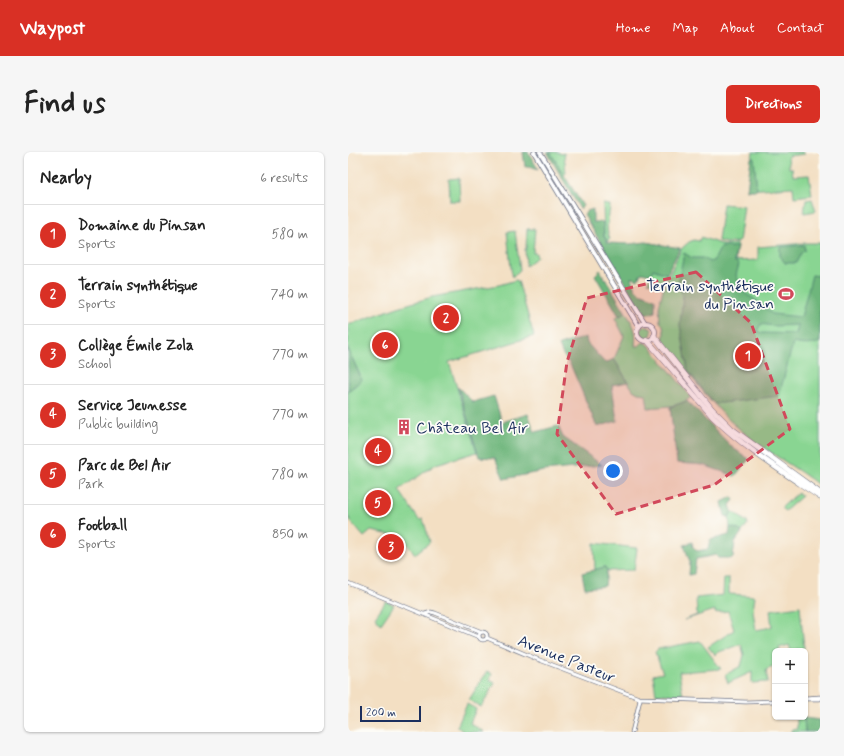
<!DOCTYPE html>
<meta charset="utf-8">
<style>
:root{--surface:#fff;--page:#f6f6f6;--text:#222;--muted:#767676;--line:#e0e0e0;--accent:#d93025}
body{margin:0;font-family:Mynerve,sans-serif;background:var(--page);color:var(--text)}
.controls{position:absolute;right:12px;bottom:12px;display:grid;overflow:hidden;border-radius:6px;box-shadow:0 1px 3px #0004}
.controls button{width:36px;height:36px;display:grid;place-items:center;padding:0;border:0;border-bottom:1px solid var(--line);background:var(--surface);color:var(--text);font:20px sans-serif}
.scale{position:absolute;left:12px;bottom:10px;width:61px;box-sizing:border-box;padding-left:4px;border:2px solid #1b2f5e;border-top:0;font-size:11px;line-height:14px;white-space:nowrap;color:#1b2f5e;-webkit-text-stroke:3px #fdfcf7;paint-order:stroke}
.you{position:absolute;left:265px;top:319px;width:14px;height:14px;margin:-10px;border:3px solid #fff;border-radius:50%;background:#1a73e8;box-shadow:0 0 0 6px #1a73e833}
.badge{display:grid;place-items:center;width:26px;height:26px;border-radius:50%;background:var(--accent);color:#fff;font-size:13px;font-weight:700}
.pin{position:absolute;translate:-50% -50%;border:2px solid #fff;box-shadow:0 1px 4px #0006}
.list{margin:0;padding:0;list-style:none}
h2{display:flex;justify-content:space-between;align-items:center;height:52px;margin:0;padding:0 16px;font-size:17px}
h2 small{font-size:13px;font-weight:400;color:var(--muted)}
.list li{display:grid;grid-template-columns:26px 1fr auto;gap:12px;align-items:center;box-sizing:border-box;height:60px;padding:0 16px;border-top:1px solid var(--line)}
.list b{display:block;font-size:15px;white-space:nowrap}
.list p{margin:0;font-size:13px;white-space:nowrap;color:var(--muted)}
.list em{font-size:13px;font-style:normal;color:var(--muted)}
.map{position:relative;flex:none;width:472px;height:580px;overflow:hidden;border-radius:6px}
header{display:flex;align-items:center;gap:24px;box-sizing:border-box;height:56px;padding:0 20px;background:var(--accent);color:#fff}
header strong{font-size:19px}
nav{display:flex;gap:22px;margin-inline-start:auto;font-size:14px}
.intro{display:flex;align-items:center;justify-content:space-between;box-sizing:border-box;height:96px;padding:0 24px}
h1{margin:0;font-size:28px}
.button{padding:10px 18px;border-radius:6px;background:var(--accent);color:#fff;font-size:14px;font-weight:700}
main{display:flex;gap:24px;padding:0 24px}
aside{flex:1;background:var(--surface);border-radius:6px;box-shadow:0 1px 3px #0004}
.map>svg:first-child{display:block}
.green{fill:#89d592;stroke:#528278}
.forest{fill:#6eb67c;stroke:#44726d;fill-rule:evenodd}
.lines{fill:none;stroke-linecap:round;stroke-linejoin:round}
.secondary-casing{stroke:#676d81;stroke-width:4.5}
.primary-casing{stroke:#676d81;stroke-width:5.5}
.highway-casing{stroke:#676d81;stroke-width:6}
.secondary{stroke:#fff;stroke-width:3}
.primary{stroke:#fff;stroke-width:4}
.highway{stroke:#fff;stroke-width:5}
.marked{fill:#d1495b;fill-opacity:0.2;stroke:#d1495b;stroke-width:3;stroke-dasharray:8 5;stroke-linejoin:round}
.labels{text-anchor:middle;stroke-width:3.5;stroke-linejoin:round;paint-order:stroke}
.poi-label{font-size:16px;fill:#1b2f5e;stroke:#fdfcf7;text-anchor:end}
.street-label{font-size:16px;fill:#1b2f5e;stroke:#fdfcf7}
</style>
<header>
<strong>Waypost</strong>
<nav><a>Home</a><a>Map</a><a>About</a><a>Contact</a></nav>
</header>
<div class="intro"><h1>Find us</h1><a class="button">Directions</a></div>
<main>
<aside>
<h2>Nearby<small>6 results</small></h2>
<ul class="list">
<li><span class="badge">1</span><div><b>Domaine du Pinsan</b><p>Sports</p></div><em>580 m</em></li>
<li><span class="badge">2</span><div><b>Terrain synthétique</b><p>Sports</p></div><em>740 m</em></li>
<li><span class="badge">3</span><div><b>Collège Émile Zola</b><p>School</p></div><em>770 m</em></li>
<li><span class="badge">4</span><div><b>Service Jeunesse</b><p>Public building</p></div><em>770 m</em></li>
<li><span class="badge">5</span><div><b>Parc de Bel Air</b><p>Park</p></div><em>780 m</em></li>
<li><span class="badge">6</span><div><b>Football</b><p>Sports</p></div><em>850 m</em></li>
</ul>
</aside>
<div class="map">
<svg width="472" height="580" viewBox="0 0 472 580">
<rect width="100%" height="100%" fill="#fdfcf7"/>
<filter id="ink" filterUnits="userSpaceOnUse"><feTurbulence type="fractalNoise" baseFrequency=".025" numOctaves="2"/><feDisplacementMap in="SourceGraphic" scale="8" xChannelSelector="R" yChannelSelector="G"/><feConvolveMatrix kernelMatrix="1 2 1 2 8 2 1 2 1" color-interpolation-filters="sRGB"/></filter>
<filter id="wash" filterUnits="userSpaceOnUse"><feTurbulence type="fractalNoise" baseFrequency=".012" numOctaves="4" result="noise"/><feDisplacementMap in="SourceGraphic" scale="16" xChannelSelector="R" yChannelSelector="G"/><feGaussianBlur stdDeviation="0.9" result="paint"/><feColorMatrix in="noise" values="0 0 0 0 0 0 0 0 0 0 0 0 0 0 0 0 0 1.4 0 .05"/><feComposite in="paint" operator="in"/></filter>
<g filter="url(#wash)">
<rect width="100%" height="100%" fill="#f3dfc3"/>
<g class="green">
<polygon points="202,0 210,0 213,2 216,1 218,21 216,23"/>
<polygon points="405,0 455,0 457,2 440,4 441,16 444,16 445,24 461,23 464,43 446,45 445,35 399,38"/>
<polygon points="111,26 112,49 102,49 101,27"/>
<polygon points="464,47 468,59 456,61 458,48"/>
<path d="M255,52L262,53C262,64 256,77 262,87L260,89L256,84Z"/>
<polygon points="375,52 396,54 391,90 378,91 370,89"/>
<polygon points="179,77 187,77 185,101 188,101 189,105 178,114 177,97 178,97"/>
<polygon points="167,79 172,118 164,125 159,80"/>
<path d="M353,85L375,93L389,92L387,109L410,108V95L458,91H472V334C448,315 419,300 396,281C365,256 341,221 315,190L316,181L315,173L312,170L311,155L315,137L333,97L341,90L346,88L351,89Z"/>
<polygon points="305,117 319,122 313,134 300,130"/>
<polygon points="168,128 170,129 186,184 101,210 129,300 88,312 51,338 71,368 75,367 82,390 67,402 54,385 23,379 16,385 3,370 0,363 0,239 14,228 0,197 0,173 50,155 84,145 151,133"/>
<path d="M278,161C286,174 289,178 287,194H291L295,190L301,193L343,245C331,256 315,254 300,256L298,242L290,241L285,238L266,207L276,184L267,166Z"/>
<circle cx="298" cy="180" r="6"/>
<polygon points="450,341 454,344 437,359 433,356"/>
<polygon points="384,359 400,371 394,380 389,377 382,375 381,365"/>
<polygon points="246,391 289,396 286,418 259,419 259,417 257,415 247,418"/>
<polygon points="376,426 381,426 381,442 407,444 405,459 408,478 424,475 422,458 452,454 456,496 443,499 441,493 431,496 432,499 427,499 427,514 418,518 420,530 404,531 404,520 380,531 377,523 393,514 396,503 393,492 371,500 367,503 360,495 386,478 380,459 367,461 367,458 336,468 349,463 348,446 375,443"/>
<polygon points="38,449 46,453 33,472 27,465"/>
<polygon points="352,489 373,517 331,520 335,543 308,542 305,523 315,521 307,500 310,497"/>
<polygon points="139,519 144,522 141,528 147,531 133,555 121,548"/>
<polygon points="119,552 128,557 122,571 136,580 114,580 114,578 109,575"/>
<polygon points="449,565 456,565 457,580 443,580 443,578 449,577"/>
</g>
<g class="forest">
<polygon points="175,0 180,0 190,17 182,14 177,15"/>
<polygon points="199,0 202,0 235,54 232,57"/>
<polygon points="403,6 406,6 409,38 399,38"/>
<path d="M245,57V70H255L256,84L260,91L282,92L298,90L332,96L319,122L305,117L303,123L293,121L290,128L283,125C288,143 291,140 307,147V160L302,162L295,161L236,63L239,59Z"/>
<polygon points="456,93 457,98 453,101 448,111 437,111 432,104 432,95"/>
<path d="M373,95H389L386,109L391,112L388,123L395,140L411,150L424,162L453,165L464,123L471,124L472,118V190C462,194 455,193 445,191L431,244L366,252L340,219L332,173L335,144L330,131L336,101L344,106H355L362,110L366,108ZM413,172L425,174L450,173L448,182L414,181L409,179Z"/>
<polygon points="252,118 278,161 271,164 247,123"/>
<polygon points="238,185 239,191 257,211 266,207 280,230 264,233 269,269 249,275 223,214 214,201 211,193"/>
<polygon points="0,197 14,228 0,239"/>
<polygon points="110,235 125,250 146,244 154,270 180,262 187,280 210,274 215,285 254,313 196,319 156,327 147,306 131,305"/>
<polygon points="339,249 385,296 401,307 387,324 355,313 329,311 322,255"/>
<polygon points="384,345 386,348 382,353 384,359 381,365 377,364 374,350"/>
<polygon points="382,375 389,377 394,380 387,390 385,405 383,407 378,406 370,406 368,403 348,407 346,422 341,423 342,410 336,393 344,390 345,395 349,399 360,397 362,388 381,383"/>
<polygon points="257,415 259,417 257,434 237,436 234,421"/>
<polygon points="456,566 472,568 472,580 457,580"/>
</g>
</g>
<g filter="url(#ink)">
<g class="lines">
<g class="secondary-casing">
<g id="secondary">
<polyline points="0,431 131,485"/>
<polyline points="77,462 83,460 87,461 134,480"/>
<circle cx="135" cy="484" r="4"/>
<polyline points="139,486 189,507 291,546 398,550 427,549"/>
<polyline points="457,546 472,545"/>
<polyline points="457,547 472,547"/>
<polyline points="284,580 292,548 291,546"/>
</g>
</g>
<g class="primary-casing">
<g id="primary">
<polyline points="186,0 291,175"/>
<polyline points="192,0 297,171"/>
<circle cx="298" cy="180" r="9"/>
</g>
</g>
<g class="highway-casing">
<g id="highway">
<polyline points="306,184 364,257 384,277 472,341"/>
<path d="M299,188L365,265C396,296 435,320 472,345"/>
</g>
</g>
<use href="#secondary" class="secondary"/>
<use href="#primary" class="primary"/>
<use href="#highway" class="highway"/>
</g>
</g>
<path class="marked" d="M348,120L403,171L442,277L366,333L268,362L209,282L219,210L239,146Z"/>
<defs>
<g id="stadium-bare" transform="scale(1.2)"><path d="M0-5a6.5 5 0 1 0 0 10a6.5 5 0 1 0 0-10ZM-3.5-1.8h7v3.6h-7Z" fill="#d1495b" stroke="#fdfcf7" stroke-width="2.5" paint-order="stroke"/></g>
<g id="building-bare" transform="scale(1.2)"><path d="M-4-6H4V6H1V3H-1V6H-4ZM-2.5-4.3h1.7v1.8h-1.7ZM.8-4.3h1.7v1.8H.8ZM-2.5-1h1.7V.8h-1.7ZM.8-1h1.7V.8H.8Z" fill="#d1495b" stroke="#fdfcf7" stroke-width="2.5" paint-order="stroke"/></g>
</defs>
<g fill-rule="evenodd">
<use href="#stadium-bare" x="438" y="142"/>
<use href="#building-bare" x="56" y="275"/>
</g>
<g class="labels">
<g class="poi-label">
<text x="426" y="139">Terrain synthétique<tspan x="426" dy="18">du Pinsan</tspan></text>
<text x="68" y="281" text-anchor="start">Château Bel Air</text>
</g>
<g class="street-label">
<text transform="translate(219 506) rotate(22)" y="6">Avenue Pasteur</text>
</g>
</g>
</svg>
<div class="controls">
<button>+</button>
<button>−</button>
</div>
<div class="scale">200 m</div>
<div class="you"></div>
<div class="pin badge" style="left:400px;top:204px">1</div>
<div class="pin badge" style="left:98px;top:166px">2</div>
<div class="pin badge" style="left:43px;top:395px">3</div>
<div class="pin badge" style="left:30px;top:299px">4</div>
<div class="pin badge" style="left:30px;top:351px">5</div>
<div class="pin badge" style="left:37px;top:193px">6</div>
</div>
</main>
